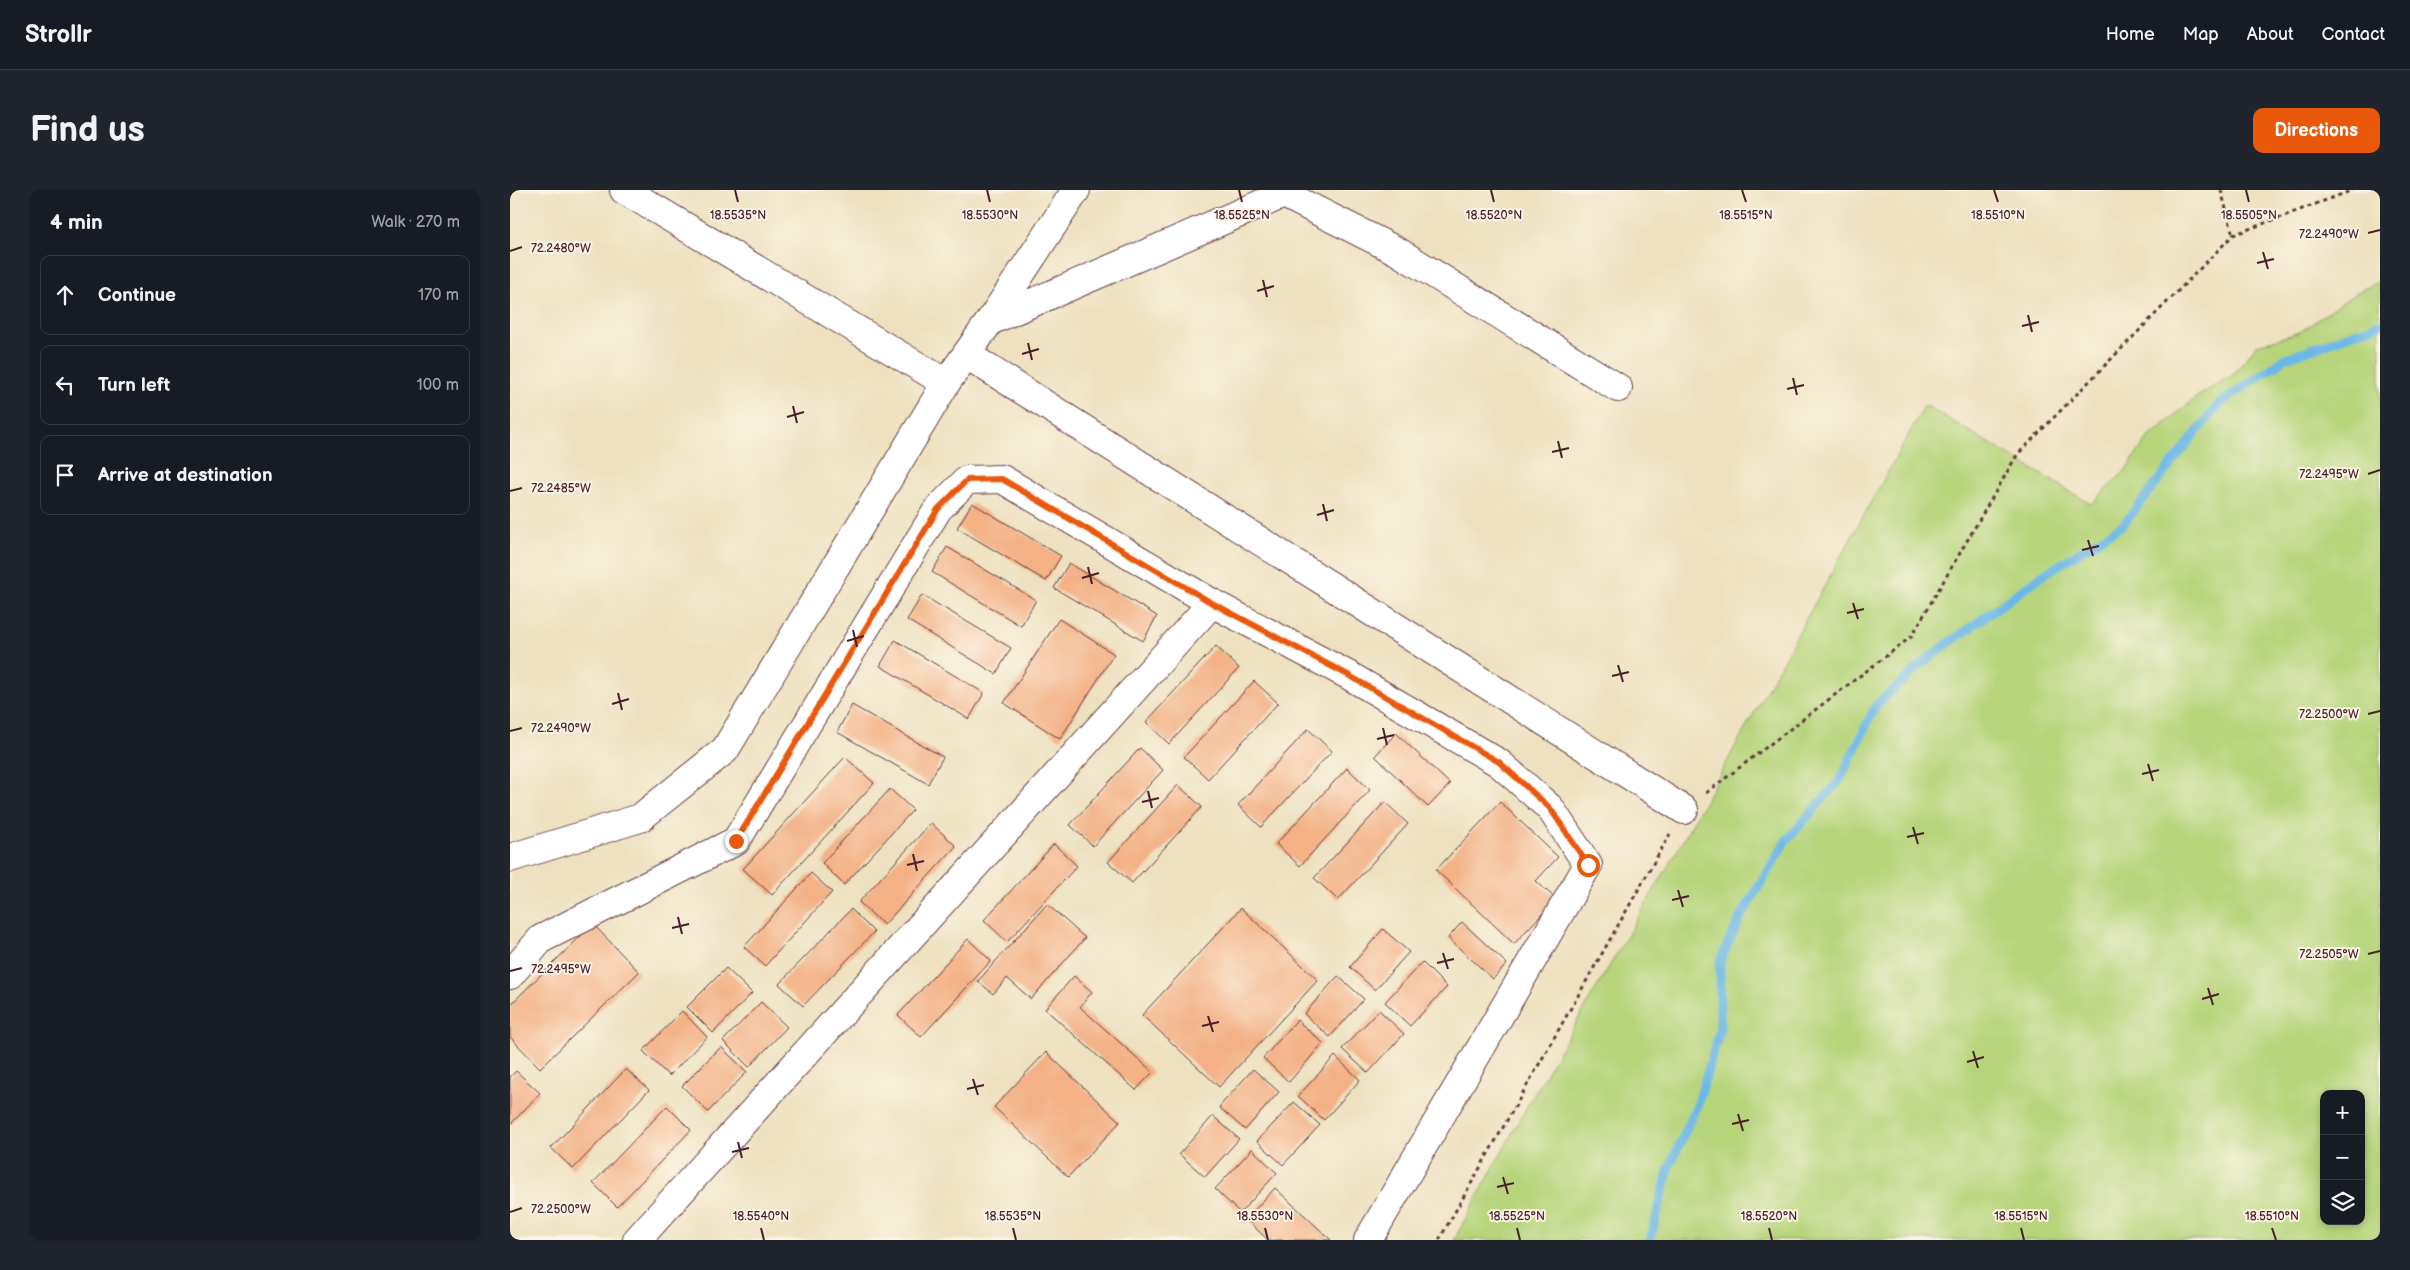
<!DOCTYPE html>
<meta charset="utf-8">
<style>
:root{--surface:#171b24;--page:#20242c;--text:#f1f3f6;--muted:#9ea1a6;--line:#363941;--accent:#ea580c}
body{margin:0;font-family:"Balsamiq Sans",sans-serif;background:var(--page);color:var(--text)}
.controls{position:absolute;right:15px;bottom:15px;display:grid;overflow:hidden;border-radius:10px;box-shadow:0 2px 8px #0003}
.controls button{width:45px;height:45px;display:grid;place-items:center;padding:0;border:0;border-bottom:1px solid var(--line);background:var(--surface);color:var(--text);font:25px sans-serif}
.stop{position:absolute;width:15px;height:15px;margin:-11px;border:4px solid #ea580c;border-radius:50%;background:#fff}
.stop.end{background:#ea580c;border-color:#fff;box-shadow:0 1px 5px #0008}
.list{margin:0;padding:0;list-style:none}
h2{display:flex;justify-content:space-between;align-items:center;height:65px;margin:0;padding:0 20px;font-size:21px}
h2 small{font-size:16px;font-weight:400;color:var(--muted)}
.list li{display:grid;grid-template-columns:32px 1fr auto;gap:15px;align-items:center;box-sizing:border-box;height:80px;margin:0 10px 10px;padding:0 10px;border:1px solid var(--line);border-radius:10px}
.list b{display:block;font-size:19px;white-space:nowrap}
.list em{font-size:16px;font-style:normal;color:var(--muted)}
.icon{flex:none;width:28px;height:28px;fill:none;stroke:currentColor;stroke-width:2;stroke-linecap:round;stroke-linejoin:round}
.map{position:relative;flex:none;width:1870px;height:1050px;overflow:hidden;border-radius:10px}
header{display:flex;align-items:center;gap:30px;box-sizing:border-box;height:70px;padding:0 25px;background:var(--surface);border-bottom:1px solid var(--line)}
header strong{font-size:24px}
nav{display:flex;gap:28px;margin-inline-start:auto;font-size:18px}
.intro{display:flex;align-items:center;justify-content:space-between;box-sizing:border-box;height:120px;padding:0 30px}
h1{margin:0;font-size:35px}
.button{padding:12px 22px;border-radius:10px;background:var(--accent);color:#fff;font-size:18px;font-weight:700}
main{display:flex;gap:30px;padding:0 30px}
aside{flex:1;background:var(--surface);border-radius:10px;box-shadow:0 2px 8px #0003}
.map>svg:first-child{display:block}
.green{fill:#b6d47a;stroke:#807a52;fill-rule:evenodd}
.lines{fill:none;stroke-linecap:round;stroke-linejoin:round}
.stream{stroke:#6bb8e5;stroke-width:9}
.building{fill:#f3b185}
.minor-casing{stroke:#623c41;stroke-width:30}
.path{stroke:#623c41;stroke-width:3;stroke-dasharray:4 4;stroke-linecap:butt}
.minor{stroke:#fff;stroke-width:28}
.route{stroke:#ea580c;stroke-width:6}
.ticks{fill:none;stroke:#4a1f2b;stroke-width:2}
.ticks-label{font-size:12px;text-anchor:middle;fill:#4a1f2b;stroke:#fcf5e5;stroke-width:4;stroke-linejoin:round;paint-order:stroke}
</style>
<header>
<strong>Strollr</strong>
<nav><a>Home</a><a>Map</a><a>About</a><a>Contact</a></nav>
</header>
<div class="intro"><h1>Find us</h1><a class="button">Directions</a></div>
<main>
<aside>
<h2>4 min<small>Walk · 270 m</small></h2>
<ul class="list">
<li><svg class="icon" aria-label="ahead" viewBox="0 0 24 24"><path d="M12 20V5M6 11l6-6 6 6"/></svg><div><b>Continue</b></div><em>170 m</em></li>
<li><svg class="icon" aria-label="left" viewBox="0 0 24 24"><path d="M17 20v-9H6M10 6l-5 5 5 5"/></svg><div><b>Turn left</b></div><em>100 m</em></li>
<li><svg class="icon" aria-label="arrive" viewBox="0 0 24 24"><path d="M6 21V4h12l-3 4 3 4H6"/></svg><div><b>Arrive at destination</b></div></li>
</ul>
</aside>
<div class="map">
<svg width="1870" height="1050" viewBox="0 0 1870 1050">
<rect width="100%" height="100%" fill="#fcf5e5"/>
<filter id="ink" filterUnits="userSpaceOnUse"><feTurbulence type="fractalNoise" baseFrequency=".02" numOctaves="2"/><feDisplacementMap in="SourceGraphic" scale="10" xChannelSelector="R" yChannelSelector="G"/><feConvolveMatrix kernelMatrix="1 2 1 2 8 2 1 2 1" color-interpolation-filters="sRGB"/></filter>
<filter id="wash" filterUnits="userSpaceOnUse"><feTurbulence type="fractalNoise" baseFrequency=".0096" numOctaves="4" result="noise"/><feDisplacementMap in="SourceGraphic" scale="20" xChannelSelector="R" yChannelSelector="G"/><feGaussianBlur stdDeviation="1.12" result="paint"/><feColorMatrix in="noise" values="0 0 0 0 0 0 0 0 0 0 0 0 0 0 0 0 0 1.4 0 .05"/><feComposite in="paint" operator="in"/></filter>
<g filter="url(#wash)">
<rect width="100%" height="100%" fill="#ede1bf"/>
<path class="green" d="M1870,91V1050H944L1016,918L1174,649L1415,215L1581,314L1615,281L1637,249L1688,206L1723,185L1747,155L1790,142L1847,102ZM1814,904H1851V1031H1814Z"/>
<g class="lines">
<polyline class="stream" points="1140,1050 1159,978 1188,913 1210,840 1210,771 1229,730 1275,652 1330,590 1366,515 1421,466 1533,385 1613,335 1709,214 1776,168 1870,134"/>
</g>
<g id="blocks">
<g class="building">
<polygon points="462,313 551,366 536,391 447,338"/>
<polygon points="437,357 526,410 511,436 422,382"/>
<polygon points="559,373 647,426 633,451 544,398"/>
<polygon points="412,405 501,458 486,484 397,430"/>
<polygon points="549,429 604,464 550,549 494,513"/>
<polygon points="385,450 474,503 459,529 370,476"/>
<polygon points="706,456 729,478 659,554 636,532"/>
<polygon points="744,491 768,513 698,589 674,567"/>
<polygon points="342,515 433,567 418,594 327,542"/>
<polygon points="798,539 822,561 751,637 728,615"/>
<polygon points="886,543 940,594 918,617 865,566"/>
<polygon points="630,558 653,580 583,656 560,635"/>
<polygon points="335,567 364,593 262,705 233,679"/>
<polygon points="837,578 860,600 790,676 766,654"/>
<polygon points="668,595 692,617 622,693 598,672"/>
<polygon points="380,599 403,620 334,695 312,673"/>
<polygon points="875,612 898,634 828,710 804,688"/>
<polygon points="990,612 1048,667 1026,691 1046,709 1004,754 926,680"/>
<polygon points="421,633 446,656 374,735 349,712"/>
<polygon points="544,654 567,676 497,752 474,730"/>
<polygon points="301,683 322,702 255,776 234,757"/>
<polygon points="537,714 575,748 521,809 497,788 483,804 468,791"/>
<polygon points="731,718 808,790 709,897 632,825"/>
<polygon points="341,719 364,742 293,816 269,794"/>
<polygon points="952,732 997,774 983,789 938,748"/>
<polygon points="83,734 129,782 30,878 0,847 0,815"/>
<polygon points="873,739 899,762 865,800 840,777"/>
<polygon points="458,749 481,771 411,847 388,825"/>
<polygon points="912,772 937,797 900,836 875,812"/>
<polygon points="216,778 242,803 203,843 177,817"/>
<polygon points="564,786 582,802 570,817 643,882 626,900 535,819"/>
<polygon points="828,786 854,809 820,847 794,824"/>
<polygon points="251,812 277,837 239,877 213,851"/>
<polygon points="869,820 894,844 858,883 832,859"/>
<polygon points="172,821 197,847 159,886 133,861"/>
<polygon points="787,830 813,853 779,892 753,868"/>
<polygon points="211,857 237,882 198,922 172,896"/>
<polygon points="536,862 610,932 558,987 484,917"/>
<polygon points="825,866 850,890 814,930 788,906"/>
<polygon points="116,879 139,900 63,979 41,958"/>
<polygon points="743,879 769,902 735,940 709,917"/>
<polygon points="6,881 30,903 0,935 0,887"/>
<polygon points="784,912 810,935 773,975 747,951"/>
<polygon points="157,916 181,940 107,1017 83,993"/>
<polygon points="703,926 729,949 695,987 669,964"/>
<polygon points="742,959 767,983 730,1023 705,999"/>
<polygon points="765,998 821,1050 758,1050 736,1029"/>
</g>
</g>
</g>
<g filter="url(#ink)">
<use href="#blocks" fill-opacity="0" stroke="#623c41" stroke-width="1"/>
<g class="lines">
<g class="minor-casing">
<g id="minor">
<polyline points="114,0 436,193"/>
<polyline points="480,131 566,0"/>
<polyline points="457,165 1174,620"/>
<polyline points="0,668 130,628 215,560 436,193 480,131 774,4 887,61 1108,198"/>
<polyline points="0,785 31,749 226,651 428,319 457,290 492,289 702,413 838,485 989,573 1040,618 1078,675 858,1050"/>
<polyline points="127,1050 702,413"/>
</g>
</g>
<g class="path">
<polyline points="1711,0 1723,45"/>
<polyline points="1196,603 1401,447 1507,265 1723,45 1843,0"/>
<polyline points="929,1050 1160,644"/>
</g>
<use href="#minor" class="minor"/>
</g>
</g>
<g class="lines" filter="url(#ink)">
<polyline class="route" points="226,651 428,319 457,290 492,289 702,413 838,485 989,572 1040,618 1078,675"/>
</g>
<path class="ticks" d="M225,0L228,12M477,0L480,12M729,0L732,12M981,0L984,12M1232,0L1236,12M1484,0L1488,12M1736,0L1739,12M1858,43L1870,40M0,61L12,57M1753,62L1758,79M1747,73L1764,69M753,90L757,107M747,101L764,96M1518,125L1522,142M1512,136L1529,132M518,153L522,170M512,164L529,159M1283,188L1287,205M1277,199L1294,195M283,216L287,233M277,227L294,222M1048,251L1052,268M1042,262L1059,258M1858,284L1870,280M0,301L12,298M813,314L817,331M807,325L824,320M1578,350L1583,366M1572,360L1589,356M578,377L582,394M572,388L589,383M1343,413L1348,429M1337,423L1354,419M343,440L347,457M337,451L354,446M1108,475L1113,492M1102,486L1119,482M108,503L112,520M102,514L119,509M1858,524L1870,521M873,538L877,555M0,541L12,538M867,549L884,545M1638,574L1643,591M1632,584L1649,580M638,601L642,618M632,612L649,608M1403,637L1408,654M1397,647L1414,643M403,664L407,681M397,675L414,671M1168,700L1173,717M1162,710L1179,706M168,727L172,744M162,738L179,734M933,763L938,779M1858,764L1870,761M927,773L944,769M0,781L12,778M1698,798L1703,815M1692,809L1709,804M698,826L703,842M692,836L709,832M1463,861L1468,878M1457,872L1474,867M463,889L468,905M457,899L474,895M1228,924L1233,941M1222,934L1239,930M228,952L232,968M222,962L239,958M993,987L998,1004M987,997L1004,993M0,1022L12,1018M251,1038L254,1050M503,1038L506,1050M755,1038L758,1050M1007,1038L1010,1050M1259,1038L1262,1050M1511,1038L1514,1050M1762,1038L1766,1050"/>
<g class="ticks-label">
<text x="732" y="29">18.5525°N</text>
<text x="984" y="29">18.5520°N</text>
<text x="1488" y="29">18.5510°N</text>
<text x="1739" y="29">18.5505°N</text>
<text x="228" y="29">18.5535°N</text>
<text x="480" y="29">18.5530°N</text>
<text x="1236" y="29">18.5515°N</text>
<text x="1819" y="48">72.2490°W</text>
<text x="51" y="62">72.2480°W</text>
<text x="1819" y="288">72.2495°W</text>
<text x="51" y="302">72.2485°W</text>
<text x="1819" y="528">72.2500°W</text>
<text x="51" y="542">72.2490°W</text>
<text x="1819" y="768">72.2505°W</text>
<text x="51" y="783">72.2495°W</text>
<text x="51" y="1023">72.2500°W</text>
<text x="251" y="1030">18.5540°N</text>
<text x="503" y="1030">18.5535°N</text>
<text x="755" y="1030">18.5530°N</text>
<text x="1007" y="1030">18.5525°N</text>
<text x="1259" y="1030">18.5520°N</text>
<text x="1511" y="1030">18.5515°N</text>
<text x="1762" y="1030">18.5510°N</text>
</g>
</svg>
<div class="controls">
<button>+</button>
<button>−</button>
<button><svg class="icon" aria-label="layers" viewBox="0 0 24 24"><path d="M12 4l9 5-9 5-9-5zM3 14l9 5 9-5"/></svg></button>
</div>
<div class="stop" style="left:1078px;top:675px"></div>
<div class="stop end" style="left:226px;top:651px"></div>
</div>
</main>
